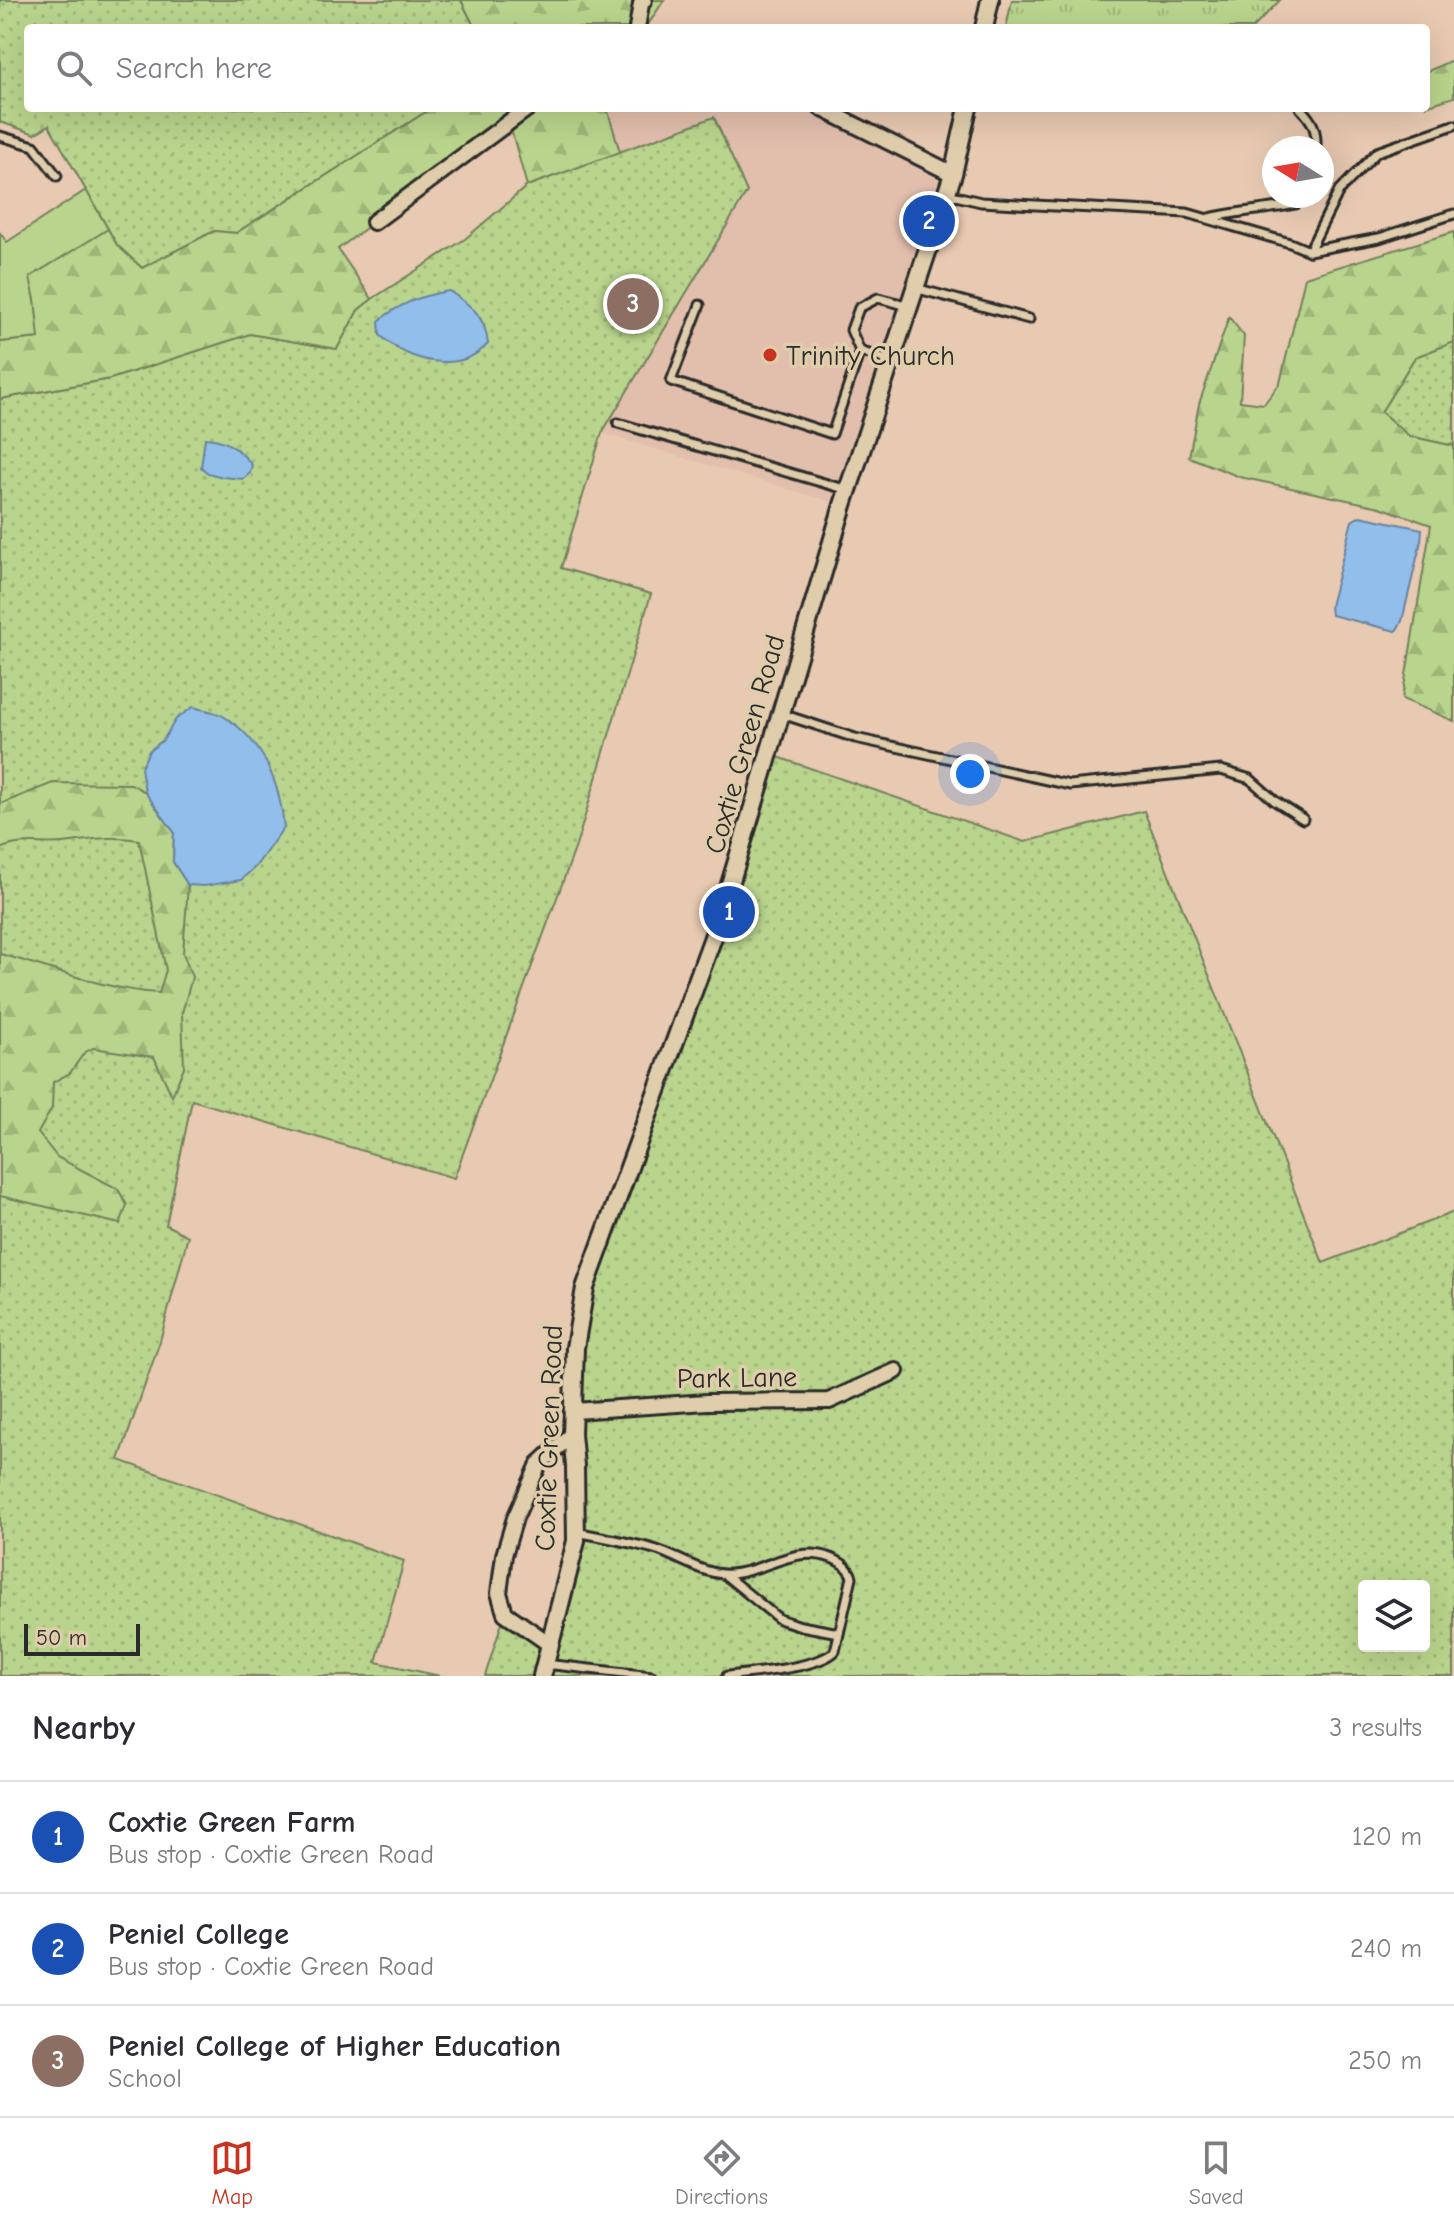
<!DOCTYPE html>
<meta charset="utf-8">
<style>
:root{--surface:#fff;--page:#f2f2f3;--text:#2b2b33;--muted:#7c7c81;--line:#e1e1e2;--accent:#c8321e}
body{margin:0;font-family:"Comic Neue",sans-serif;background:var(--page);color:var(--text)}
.controls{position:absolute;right:24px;bottom:24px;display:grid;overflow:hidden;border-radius:8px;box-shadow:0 8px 32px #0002}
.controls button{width:72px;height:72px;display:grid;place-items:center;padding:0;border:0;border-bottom:2px solid var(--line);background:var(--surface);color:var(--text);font:40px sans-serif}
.compass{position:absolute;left:1262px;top:136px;width:72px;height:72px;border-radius:50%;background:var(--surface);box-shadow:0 8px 32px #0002;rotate:281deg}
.scale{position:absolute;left:24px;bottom:20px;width:116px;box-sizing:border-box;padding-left:8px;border:4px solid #2b2b2b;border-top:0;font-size:22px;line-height:28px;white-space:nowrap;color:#2b2b2b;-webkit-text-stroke:6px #dfcdab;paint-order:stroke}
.you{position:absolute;left:970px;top:774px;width:28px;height:28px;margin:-20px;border:6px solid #fff;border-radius:50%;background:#1a73e8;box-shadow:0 0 0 12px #1a73e833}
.badge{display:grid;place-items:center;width:52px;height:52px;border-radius:50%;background:var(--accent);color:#fff;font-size:26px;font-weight:700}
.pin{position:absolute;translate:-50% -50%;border:4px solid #fff;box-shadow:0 2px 8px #0006}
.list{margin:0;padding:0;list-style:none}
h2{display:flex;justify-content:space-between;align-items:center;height:104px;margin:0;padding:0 32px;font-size:34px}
h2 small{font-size:26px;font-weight:400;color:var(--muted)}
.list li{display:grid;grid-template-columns:52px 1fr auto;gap:24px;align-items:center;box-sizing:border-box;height:112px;padding:0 32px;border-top:2px solid var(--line)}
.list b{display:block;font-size:30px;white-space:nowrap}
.list p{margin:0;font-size:26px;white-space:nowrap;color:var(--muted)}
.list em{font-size:26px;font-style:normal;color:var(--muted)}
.icon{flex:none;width:44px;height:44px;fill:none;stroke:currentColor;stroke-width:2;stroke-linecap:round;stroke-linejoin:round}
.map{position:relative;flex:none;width:1454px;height:1676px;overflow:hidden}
.search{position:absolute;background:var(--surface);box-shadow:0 8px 32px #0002;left:24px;right:24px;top:24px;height:88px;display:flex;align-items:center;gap:20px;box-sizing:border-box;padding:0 28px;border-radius:8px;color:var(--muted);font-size:30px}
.sheet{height:440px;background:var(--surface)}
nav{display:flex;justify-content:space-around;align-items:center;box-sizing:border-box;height:112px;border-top:2px solid var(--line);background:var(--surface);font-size:22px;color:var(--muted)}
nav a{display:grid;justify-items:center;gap:4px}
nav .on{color:var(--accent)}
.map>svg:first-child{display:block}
.built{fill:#e2bead}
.grass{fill:url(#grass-dots);stroke:#72805c;stroke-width:2;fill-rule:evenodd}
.forest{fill:url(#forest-firs);stroke:#72805c;stroke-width:2}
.park{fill:url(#park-tufts);stroke:#72805c;stroke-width:2}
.garden{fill:#b9d48c;stroke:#72805c;stroke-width:2}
.water{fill:#92beeb;stroke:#69839e;stroke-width:2}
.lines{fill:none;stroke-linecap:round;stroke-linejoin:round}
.service-casing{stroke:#2b2b2b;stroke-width:13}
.minor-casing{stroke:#2b2b2b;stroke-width:20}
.tertiary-casing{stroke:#2b2b2b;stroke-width:22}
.service{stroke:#dfcdab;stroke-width:7}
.minor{stroke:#dfcdab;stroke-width:14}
.tertiary{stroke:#dfcdab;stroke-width:16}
.poi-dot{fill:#c8321e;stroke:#dfcdab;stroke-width:3}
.labels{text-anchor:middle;stroke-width:7;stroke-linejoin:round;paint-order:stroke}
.poi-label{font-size:28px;fill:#2b2b2b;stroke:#dfcdab;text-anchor:start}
.street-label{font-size:28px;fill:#2b2b2b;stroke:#dfcdab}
</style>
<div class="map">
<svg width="1454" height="1676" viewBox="0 0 1454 1676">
<defs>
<pattern id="grass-dots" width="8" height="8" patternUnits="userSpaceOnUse" patternTransform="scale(2)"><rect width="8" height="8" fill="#b9d48c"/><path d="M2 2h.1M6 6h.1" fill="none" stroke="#9fb679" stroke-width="1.8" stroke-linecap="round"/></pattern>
<pattern id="forest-firs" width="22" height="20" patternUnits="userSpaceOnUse" patternTransform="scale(2)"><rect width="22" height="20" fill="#b9d48c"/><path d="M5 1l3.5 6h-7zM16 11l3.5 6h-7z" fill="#9fb679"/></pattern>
<pattern id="park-tufts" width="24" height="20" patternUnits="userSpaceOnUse" patternTransform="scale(2)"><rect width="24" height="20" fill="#b9d48c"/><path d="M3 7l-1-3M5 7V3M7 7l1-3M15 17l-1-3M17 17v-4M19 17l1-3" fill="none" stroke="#9fb679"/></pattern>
</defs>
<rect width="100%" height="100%" fill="#e8c9b1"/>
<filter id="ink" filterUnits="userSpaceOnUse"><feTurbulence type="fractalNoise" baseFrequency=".0125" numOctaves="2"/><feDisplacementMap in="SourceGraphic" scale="16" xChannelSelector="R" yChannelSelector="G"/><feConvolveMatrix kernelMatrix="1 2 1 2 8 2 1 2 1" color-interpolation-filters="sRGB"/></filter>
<g filter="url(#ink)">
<polygon class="built" points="607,108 811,108 932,173 939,181 839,504 345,356 372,299 465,239 527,186 620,152"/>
<g class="grass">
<polygon points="0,0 461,0 475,28 28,28 28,108 432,108 236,233 214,231 142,268 117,245 49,125 35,134 0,122"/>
<polygon points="714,117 747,192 602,433 561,568 651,594 576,846 454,1178 192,1100 166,1225 188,1236 160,1341 119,1460 404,1561 376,1662 440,1676 0,1676 0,399 110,379 250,334 337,349 358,310 372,299 465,239 527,186"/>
<polygon points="1454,342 1454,446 1409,436 1381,412 1415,357"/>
<path d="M769,754L1025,842L1144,811L1323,1263L1454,1212V1676H485L505,1613L548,1629L569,1529L579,1314ZM1364,1586H1424V1646H1364Z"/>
</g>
<g class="forest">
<polygon points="461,0 664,0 646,28 475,28"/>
<polygon points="1454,59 1454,97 1426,106 1426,72"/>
<polygon points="432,108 607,108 620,152 527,186 509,122 338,249 372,299 358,310 337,349 250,334 110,379 0,399 0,342 38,338 35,300 29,277 108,229 117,245 142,268 214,231 236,233"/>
<polygon points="1454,232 1454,342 1415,357 1381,412 1409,436 1454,446 1454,721 1402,699 1431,525 1380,507 1240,477 1189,457 1199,404 1229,317 1244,336 1240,401 1264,404 1280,383 1305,277"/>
<path d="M53,783L131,784L145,792L174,832L173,862L188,885L183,953L192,977L182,1013L184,1067L172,1096L154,1057L93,1048L84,1053L70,1073L53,1082L52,1108L38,1133L57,1157L118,1189L127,1205L120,1224L0,1196V954C52,968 105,990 159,993L166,970L139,840C108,835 93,840 63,843C41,845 21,839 0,849V804Z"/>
</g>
<polygon class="park" points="1012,0 1280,0 1253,28 1006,28"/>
<polygon class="garden" points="86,190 108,229 30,277 35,300 39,338 0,342 0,233 7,242"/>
<g class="water">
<path d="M449,291C472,306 485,315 488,344C458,375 409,362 380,335L379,321C398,304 424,295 449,291Z"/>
<path d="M205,438C226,439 239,449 252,465L250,473L243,479L223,477L208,473L201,467Z"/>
<polygon points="1360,516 1422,529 1421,541 1402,621 1396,631 1331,615 1330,606 1352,521"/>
<path d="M193,707C202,710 215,711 223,716C263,740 280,783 284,827L256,866L241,880L204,886L188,885L173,862L174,832L145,792L141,768L149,751L163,740L176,719Z"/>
</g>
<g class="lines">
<g class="service-casing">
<g id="service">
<path d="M1300,108C1313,121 1317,130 1316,148"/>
<polyline points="0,136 34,146 57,176"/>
<polyline points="947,194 981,202 1187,213 1290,243 1309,251 1379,238 1454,214"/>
<path d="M1209,218C1238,211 1267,210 1296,204L1301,196"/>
<polyline points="1309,251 1339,191 1377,152 1454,125"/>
<polyline points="915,288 1029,319"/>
<polyline points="700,305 671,381 832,434 860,351 889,361"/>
<polyline points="860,351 851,330 859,308 878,298 909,306"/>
<polyline points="618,423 848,490"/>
<polyline points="782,714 855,738 1070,785 1221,770 1250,779 1275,801 1303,819"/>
<path d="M576,1532C602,1537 629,1542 654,1549C678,1556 705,1576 730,1574C765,1572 795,1544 831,1558C841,1562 848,1566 852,1577L835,1651C819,1668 751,1673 727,1676"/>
<polyline points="725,1575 779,1619 801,1626 839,1633"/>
<polyline points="545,1664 652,1676"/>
</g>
</g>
<g class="minor-casing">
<g id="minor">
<polyline points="637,28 641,4 644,0"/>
<polyline points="821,108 953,174"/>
<polyline points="374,222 528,108"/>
<polyline points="574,1411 707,1402 829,1401 896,1371"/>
<polyline points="548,1643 505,1613 499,1593 504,1555 515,1518 539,1464 572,1434"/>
</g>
</g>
<g class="tertiary-casing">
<g id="tertiary">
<polyline points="984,28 990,0"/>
<polyline points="542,1676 576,1541 575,1466 572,1434 575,1348 585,1288 720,918 843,505 953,174 968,108"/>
</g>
</g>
<use href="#service" class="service"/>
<use href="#minor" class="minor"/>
<use href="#tertiary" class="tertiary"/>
</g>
</g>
<circle class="poi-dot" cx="770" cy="355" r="8"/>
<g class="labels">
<g class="poi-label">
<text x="786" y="365">Trinity Church</text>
</g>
<g class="street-label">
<text transform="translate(744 744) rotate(-74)" y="10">Coxtie Green Road</text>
<text transform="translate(737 1377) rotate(-1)" y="10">Park Lane</text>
<text transform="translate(548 1438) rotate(-88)" y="10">Coxtie Green Road</text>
</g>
</g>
</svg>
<div class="controls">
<button><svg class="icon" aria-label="layers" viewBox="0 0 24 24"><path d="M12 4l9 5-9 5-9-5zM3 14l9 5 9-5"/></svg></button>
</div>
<svg class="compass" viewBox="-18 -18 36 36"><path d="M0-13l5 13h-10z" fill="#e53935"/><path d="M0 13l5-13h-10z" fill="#7c7c81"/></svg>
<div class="scale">50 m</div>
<div class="you"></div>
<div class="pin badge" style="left:729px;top:912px;background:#1a4fb4">1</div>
<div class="pin badge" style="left:929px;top:221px;background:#1a4fb4">2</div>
<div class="pin badge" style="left:633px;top:304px;background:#8d6e63">3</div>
<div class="search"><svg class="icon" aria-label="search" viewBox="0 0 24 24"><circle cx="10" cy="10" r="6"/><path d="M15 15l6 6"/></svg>Search here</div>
</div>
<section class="sheet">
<h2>Nearby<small>3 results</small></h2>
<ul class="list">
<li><span class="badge" style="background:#1a4fb4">1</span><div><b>Coxtie Green Farm</b><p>Bus stop · Coxtie Green Road</p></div><em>120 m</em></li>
<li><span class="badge" style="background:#1a4fb4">2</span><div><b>Peniel College</b><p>Bus stop · Coxtie Green Road</p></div><em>240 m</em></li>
<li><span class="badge" style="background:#8d6e63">3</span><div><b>Peniel College of Higher Education</b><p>School</p></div><em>250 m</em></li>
</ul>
</section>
<nav>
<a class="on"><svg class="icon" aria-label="map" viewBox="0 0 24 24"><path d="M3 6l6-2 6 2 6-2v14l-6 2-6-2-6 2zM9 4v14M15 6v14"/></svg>Map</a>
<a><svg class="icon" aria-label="directions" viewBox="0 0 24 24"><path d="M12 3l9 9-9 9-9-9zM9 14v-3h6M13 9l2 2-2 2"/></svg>Directions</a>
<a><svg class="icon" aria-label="saved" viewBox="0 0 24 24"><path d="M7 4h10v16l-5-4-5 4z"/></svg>Saved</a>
</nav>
